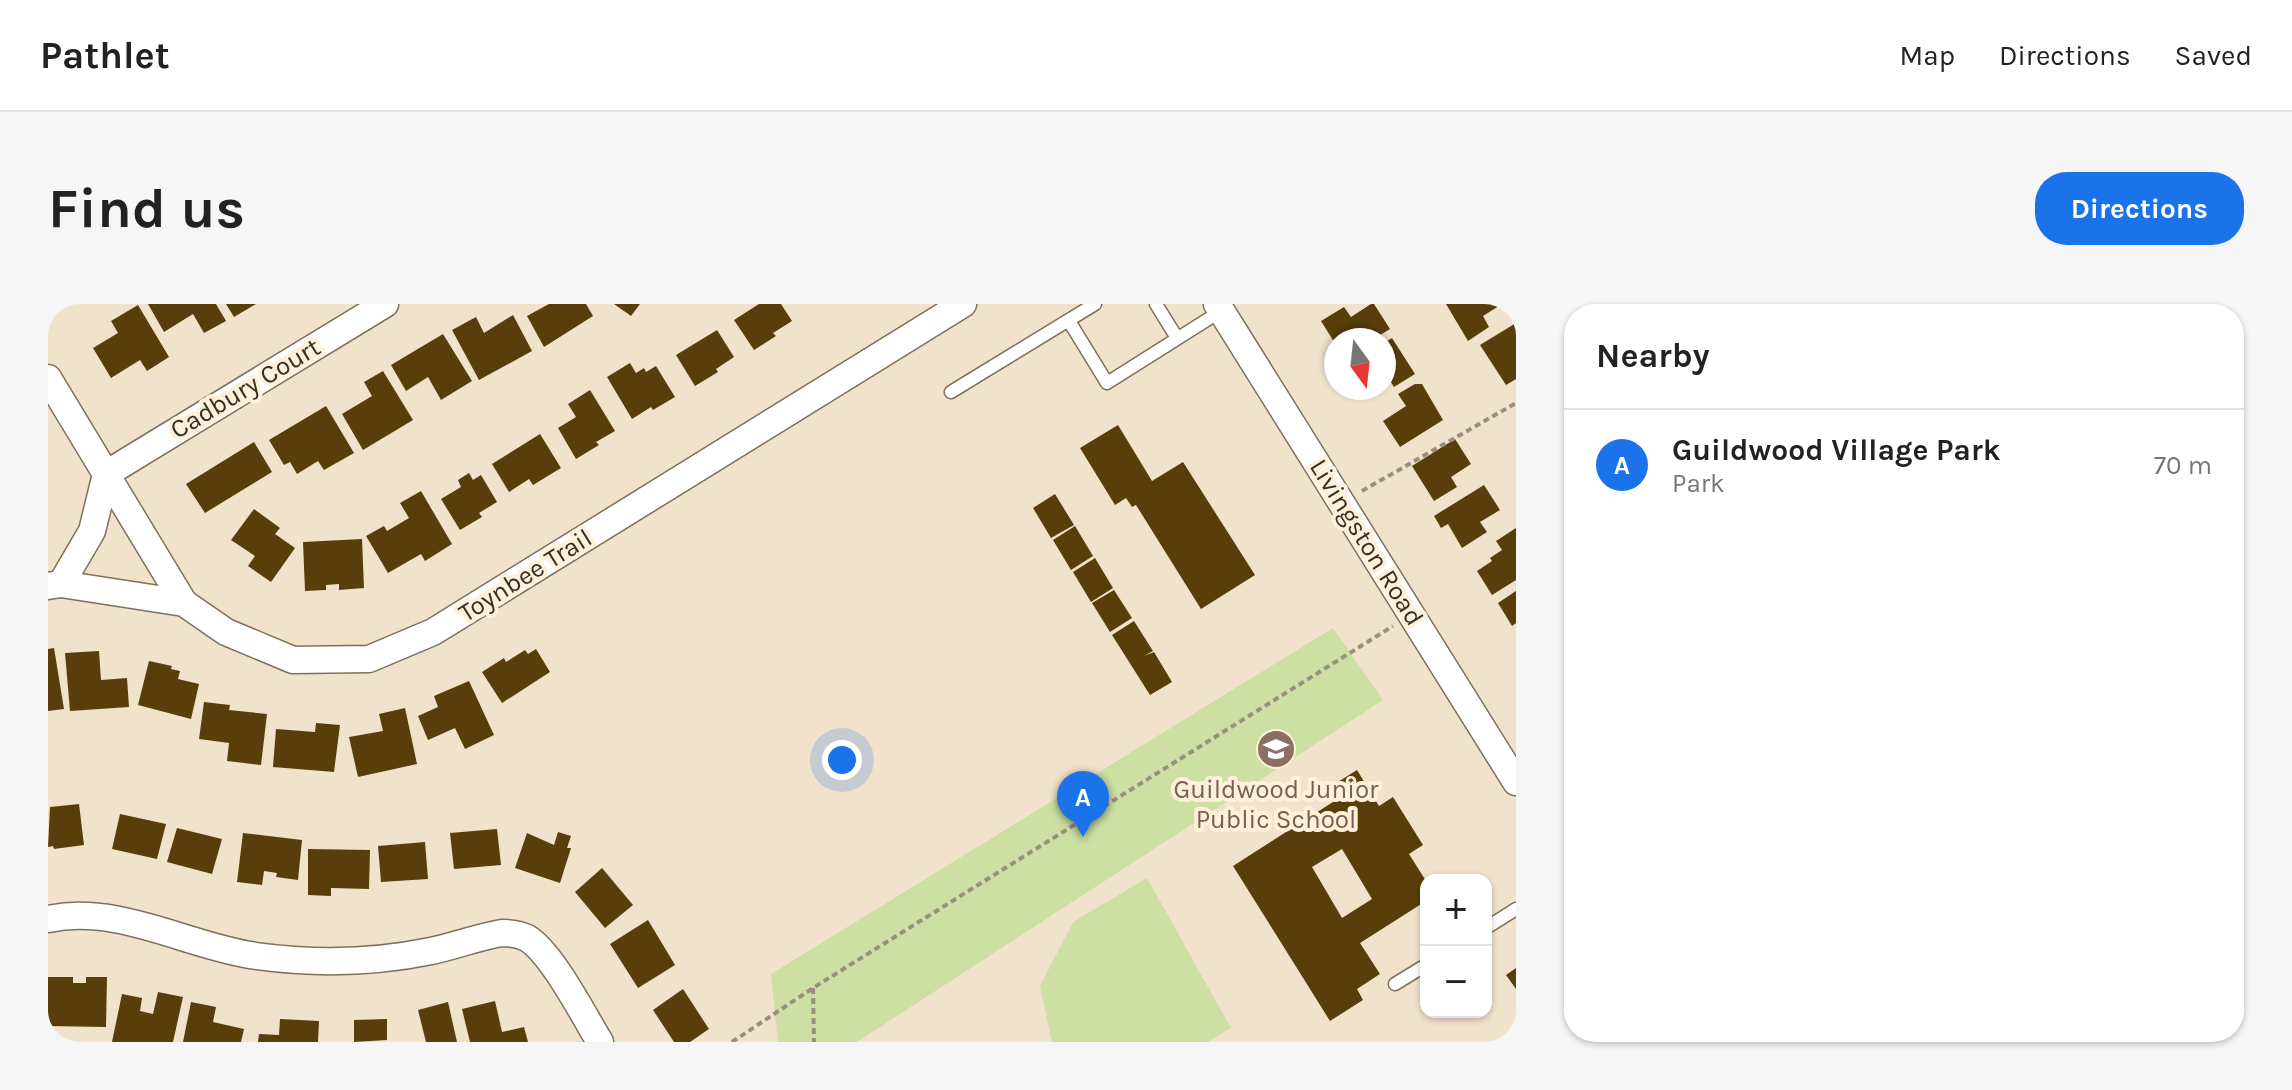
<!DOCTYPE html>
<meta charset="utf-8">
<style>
:root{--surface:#fff;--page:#f6f6f6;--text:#222;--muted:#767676;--line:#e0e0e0;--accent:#1a73e8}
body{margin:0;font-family:Karla,sans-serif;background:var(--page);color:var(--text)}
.controls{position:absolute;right:24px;bottom:24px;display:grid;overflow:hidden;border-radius:16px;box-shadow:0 2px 6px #0004}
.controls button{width:72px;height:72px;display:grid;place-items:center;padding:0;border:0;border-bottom:2px solid var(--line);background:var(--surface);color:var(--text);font:40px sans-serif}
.compass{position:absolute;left:1276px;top:24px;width:72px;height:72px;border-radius:50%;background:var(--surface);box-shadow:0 2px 6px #0004;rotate:165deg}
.you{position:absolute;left:794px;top:456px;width:28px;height:28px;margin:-20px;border:6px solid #fff;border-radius:50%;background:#1a73e8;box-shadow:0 0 0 12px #1a73e833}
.badge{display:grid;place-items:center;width:52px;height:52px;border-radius:50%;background:var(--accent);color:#fff;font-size:26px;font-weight:700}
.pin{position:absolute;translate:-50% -66px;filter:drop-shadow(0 2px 4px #0008)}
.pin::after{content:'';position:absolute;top:42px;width:28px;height:24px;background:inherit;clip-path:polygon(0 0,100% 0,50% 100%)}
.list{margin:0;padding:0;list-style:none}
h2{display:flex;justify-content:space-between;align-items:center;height:104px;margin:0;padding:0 32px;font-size:34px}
h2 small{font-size:26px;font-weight:400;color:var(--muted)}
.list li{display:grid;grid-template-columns:52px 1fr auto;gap:24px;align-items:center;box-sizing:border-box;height:112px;padding:0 32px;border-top:2px solid var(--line)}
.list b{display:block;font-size:30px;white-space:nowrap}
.list p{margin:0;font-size:26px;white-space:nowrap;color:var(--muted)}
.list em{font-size:26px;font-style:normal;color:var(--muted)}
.map{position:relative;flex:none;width:1468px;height:738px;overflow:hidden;border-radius:32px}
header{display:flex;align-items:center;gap:48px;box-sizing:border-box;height:112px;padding:0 40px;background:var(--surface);border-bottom:2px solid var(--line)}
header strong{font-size:38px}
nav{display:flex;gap:44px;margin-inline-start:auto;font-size:28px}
.intro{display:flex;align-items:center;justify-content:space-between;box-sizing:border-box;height:192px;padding:0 48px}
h1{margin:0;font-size:56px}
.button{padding:20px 36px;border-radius:32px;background:var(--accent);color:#fff;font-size:28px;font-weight:700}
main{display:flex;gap:48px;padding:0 48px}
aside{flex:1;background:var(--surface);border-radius:32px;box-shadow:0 2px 6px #0004}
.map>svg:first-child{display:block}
.green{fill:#cddfa2}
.building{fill:#583e0b;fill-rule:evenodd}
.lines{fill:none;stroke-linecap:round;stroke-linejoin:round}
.lane-casing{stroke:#7d715d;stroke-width:15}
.street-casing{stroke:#7d715d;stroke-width:29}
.path{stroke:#9a8f7f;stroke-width:4;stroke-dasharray:6 4;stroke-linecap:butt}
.lane{stroke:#fff;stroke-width:12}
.street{stroke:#fff;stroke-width:26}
.labels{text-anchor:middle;stroke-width:8;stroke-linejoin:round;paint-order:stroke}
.street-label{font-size:26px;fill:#352f27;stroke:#fef0d9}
.education-label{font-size:26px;fill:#785e54;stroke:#fef0d9}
</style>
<header>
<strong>Pathlet</strong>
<nav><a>Map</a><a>Directions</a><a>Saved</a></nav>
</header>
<div class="intro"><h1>Find us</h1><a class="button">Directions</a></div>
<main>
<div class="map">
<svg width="1468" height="738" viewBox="0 0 1468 738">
<rect width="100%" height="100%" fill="#f1e2cc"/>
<g class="green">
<polygon points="1285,324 1335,396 809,738 730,738 723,670"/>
<polygon points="1099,574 1183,724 1160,738 1004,738 992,682 1025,618"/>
</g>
<g class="building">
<polygon points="100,0 168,0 178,17 156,29 145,10 116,28"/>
<polygon points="178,0 208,0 186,13"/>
<polygon points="501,0 538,0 545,12 496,43 479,12"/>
<polygon points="566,0 592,0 583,12"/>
<polygon points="711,0 733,0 744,17 725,29 728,32 706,46 686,16"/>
<polygon points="1323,0 1326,0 1342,25 1324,36 1288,36 1288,41 1273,17 1296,3 1303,13"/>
<polygon points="1398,0 1454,0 1435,12 1441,23 1420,37"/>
<polygon points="90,1 121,53 99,67 92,56 63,74 45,44 70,29 63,17"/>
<polygon points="465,11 484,47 431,76 404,26 428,13 436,29"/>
<polygon points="1468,19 1468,75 1458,81 1432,41"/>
<polygon points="669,26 686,53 668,65 670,68 647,82 628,51"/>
<polygon points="395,30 424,77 393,96 380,73 358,87 343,61"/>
<polygon points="1344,34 1367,70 1346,83 1339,72 1336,74 1336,39"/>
<polygon points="582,59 588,69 596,64 598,68 608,62 627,93 605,106 603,103 584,115 559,73"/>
<polygon points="335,67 365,116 315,146 294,110 324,92 316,78"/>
<polygon points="1367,80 1374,80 1395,116 1352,143 1335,117 1358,102 1350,90"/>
<polygon points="542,86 567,127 548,138 551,141 528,155 510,124 528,113 520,100"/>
<polygon points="278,102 306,149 276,166 270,157 249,170 242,158 236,161 221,136"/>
<polygon points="1070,121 1104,177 1135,158 1207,271 1153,305 1088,201 1084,203 1078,194 1067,201 1032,144"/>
<polygon points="492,130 513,164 485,181 481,175 461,188 444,160"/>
<polygon points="1407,135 1423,160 1403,173 1409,183 1386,197 1364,162"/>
<polygon points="206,138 224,168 157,209 138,180"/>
<polygon points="421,169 425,176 433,171 449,198 431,209 434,213 412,226 393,195 413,183 410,176"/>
<polygon points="1436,181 1452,206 1432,218 1439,228 1414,244 1400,220 1393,224 1386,212"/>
<polygon points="373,187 404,240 377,257 373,250 340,269 318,232 336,222 339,227 361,214 352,199"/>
<polygon points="1007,190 1026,221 1003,234 985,204"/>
<polygon points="206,205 232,224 227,230 247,244 223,278 200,262 207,252 183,236"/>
<polygon points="1027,222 1045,252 1023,266 1005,236"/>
<polygon points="1468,224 1468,276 1444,291 1429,267 1444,257 1442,254 1454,246 1448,237"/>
<polygon points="314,235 316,284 291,286 291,280 278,281 278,286 257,287 255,238"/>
<polygon points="1047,254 1065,284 1043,298 1025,268"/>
<polygon points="1066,286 1084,314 1062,328 1044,299"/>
<polygon points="1468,287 1468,319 1464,322 1450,299"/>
<polygon points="1086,317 1105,347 1096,352 1106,348 1124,378 1102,391 1064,331"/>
<polygon points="6,344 16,405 0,407 0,345"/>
<polygon points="488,345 502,368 454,399 434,368 456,354 458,358 477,346 480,350"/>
<polygon points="51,347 53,376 79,374 81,403 22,407 17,349"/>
<polygon points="101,357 124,362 123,365 132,367 130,375 151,380 143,415 90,401"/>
<polygon points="421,377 446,431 417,445 407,424 380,436 370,412 390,403 386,392"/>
<polygon points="156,398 182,401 181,406 219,410 213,461 179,457 181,439 151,435"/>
<polygon points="357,404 369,460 310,473 301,433 335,427 331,410"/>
<polygon points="268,419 292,421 286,468 225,463 228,425 267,428"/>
<path d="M1309,466L1331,502L1345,493L1375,541L1361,550L1378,577V597L1312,639L1332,670L1309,685L1315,696L1282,717L1185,562L1285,498L1277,486ZM1294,545L1324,595L1294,614L1264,563Z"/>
<polygon points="31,500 36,541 6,545 5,542 0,543 2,503"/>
<polygon points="72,510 118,520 109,555 64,545"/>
<polygon points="129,524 174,535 164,570 119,558"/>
<polygon points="449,525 453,561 406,565 402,529"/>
<polygon points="510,528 523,532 519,544 523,544 512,579 467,564 479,529 506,541"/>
<polygon points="195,529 254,536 250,576 228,573 229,569 216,567 214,581 189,578"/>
<polygon points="377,538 380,575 333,578 330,542"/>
<polygon points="260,545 322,546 321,585 283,584 283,592 260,591"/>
<polygon points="554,564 585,601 557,624 527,588"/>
<polygon points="600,616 627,661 590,684 562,640"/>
<polygon points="1468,664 1468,685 1458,671"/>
<polygon points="0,673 25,673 25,679 38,679 38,673 59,673 58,723 0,722"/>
<polygon points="635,685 661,725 642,738 626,738 605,706"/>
<polygon points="110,688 135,693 125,738 64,738 74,690 94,694 92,707 105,710"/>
<polygon points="447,697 454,728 476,723 480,738 422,738 414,705"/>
<polygon points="143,698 168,703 165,718 196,725 193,738 135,738"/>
<polygon points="400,698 409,738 378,738 370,706"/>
<polygon points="232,715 271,717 270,738 210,738 211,730 231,731"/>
<polygon points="339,715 339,736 306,738 306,716"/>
</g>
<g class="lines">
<g class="lane-casing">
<g id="lane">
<polyline points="1108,0 1129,34"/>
<polyline points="1021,17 1059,79 1173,7"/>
<polyline points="903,88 1047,0"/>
<polyline points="1438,624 1468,605"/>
<polyline points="1347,680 1378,661"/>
</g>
</g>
<g class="street-casing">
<g id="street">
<polyline points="1169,0 1468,478"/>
<polyline points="0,74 136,299"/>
<polyline points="13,280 44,227 58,170 337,0"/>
<polyline points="0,282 13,280 136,299 178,328 245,356 321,355 385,328 915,0"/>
<path d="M0,615C71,600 139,642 208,652C267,660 325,659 383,647C407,642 430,633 454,629C463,629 471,630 479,634C504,649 536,712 552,738"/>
</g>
</g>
<g class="path">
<polyline points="1314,187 1468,99"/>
<polyline points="765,684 766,738"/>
<polyline points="684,738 765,684 1345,322"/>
</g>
<use href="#lane" class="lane"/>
<use href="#street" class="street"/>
</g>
<defs>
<g id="school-disc" transform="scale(2)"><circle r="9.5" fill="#8d6e63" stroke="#fef0d9"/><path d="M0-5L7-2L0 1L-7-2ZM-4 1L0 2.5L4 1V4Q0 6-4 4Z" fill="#fff"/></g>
</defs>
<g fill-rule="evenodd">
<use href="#school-disc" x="1228" y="445"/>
</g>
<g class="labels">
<g class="street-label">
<text transform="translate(197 84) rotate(-31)" y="9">Cadbury Court</text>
<text transform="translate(1319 238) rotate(58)" y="9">Livingston Road</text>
<text transform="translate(477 271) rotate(-32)" y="9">Toynbee Trail</text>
</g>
<g class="education-label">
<text x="1228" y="494">Guildwood Junior<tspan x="1228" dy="30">Public School</tspan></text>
</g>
</g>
</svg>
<div class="controls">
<button>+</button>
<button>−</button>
</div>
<svg class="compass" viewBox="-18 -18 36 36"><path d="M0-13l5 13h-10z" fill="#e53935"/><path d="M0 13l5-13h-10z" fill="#767676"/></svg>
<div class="you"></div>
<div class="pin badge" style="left:1035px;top:533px">A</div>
</div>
<aside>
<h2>Nearby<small></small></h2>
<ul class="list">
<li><span class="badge">A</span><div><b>Guildwood Village Park</b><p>Park</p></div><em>70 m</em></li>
</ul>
</aside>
</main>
